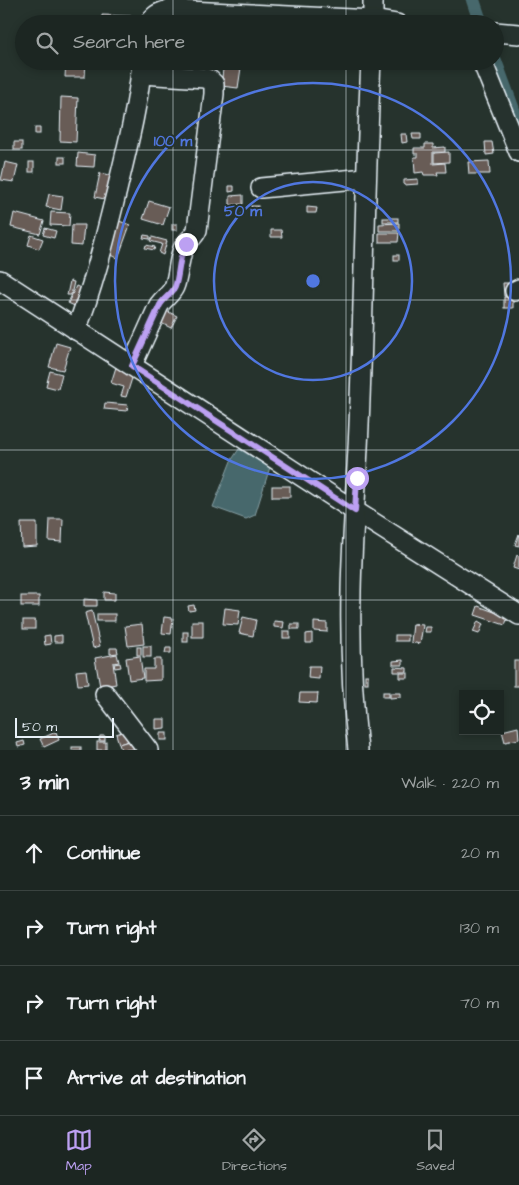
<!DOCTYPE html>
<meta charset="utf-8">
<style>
:root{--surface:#1c2622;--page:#29322f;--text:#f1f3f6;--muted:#a0a5a5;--line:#3a4340;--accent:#bca0f2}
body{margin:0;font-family:"Architects Daughter",sans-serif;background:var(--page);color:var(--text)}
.controls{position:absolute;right:15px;bottom:15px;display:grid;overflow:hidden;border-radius:0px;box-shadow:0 2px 8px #0003}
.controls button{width:45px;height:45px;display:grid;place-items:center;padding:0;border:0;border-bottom:1px solid var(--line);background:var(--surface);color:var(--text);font:25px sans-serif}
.scale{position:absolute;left:15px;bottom:12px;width:99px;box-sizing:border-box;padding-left:5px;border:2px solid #e8f1f8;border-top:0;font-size:14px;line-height:18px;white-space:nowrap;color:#e8f1f8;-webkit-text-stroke:4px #26332d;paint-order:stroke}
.stop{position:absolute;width:15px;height:15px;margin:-11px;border:4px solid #bca0f2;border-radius:50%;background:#fff}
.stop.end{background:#bca0f2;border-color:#fff;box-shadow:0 1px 5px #0008}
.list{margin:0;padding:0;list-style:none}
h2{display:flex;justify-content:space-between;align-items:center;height:65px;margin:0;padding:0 20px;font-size:21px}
h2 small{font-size:16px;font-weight:400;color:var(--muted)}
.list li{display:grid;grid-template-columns:32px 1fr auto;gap:15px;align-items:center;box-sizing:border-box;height:75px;padding:0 20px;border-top:1px solid var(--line)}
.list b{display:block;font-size:19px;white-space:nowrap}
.list em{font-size:16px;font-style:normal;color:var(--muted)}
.icon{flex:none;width:28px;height:28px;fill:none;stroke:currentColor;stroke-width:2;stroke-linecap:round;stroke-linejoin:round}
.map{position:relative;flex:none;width:519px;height:750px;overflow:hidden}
.search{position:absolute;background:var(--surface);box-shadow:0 2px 8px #0003;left:15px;right:15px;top:15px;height:55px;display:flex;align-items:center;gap:12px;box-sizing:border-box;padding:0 18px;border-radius:28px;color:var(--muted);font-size:19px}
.sheet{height:365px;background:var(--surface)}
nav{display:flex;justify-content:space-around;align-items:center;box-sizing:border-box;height:70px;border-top:1px solid var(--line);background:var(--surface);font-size:14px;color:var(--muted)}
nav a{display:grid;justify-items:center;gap:2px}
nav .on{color:var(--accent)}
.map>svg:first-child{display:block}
.water{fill:#46686c;stroke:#879fa4}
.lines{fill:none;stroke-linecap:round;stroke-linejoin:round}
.canal{stroke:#46686c;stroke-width:14}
.building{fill:#685c57;stroke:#e8f1f8}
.minor-casing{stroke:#e8f1f8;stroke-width:22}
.minor{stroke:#26332d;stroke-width:19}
.route{stroke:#bca0f2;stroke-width:6}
.grid{fill:none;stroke:#e8f1f8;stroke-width:1;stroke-opacity:0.55}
.ring{fill:none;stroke:#5077e0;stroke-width:2.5}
.centre{fill:#5077e0;stroke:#26332d;stroke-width:2.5}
.ring-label{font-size:15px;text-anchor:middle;font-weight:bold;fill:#5077e0;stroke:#26332d;stroke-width:4;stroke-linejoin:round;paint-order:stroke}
</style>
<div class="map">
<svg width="519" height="750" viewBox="0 0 519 750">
<rect width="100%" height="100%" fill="#26332d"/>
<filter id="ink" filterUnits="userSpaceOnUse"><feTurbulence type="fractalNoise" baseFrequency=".02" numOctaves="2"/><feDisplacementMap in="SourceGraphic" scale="10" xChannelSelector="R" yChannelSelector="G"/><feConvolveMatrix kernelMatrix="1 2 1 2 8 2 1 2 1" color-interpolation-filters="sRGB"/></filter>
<g filter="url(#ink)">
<polygon class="water" points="239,449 270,467 255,515 246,519 213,507 231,461"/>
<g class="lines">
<g class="canal">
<polyline points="473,0 481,24"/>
<polyline points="495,61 519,126"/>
</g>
</g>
<g class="building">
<polygon points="102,15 131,16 131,24 102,24"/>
<polygon points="66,61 86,61 85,77 65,77"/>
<polygon points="224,61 242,61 238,88 221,86"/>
<polygon points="61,97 78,98 76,142 60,141"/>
<rect x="35" y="128" width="5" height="6"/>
<polygon points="401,134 406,134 407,142 402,143"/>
<polygon points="412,134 421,134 421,139 413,139"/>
<rect x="14" y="142" width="8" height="8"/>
<polygon points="485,142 492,142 494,154 486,155"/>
<polygon points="425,144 433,144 433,148 445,147 445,152 433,152 433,164 445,163 446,172 437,172 438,175 424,175 423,172 415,173 414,157 418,157 418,154 414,154 414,148 425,148"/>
<polygon points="449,152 449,162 434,163 434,153"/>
<polygon points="78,153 95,155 94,167 77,166"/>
<rect x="59" y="157" width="6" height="6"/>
<polygon points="489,161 490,174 469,174 468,162"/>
<polygon points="5,162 18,165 14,182 1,180"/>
<rect x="29" y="162" width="5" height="10"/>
<polygon points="100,173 114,176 109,200 95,197"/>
<polygon points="418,179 418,184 404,185 404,180"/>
<polygon points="229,186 234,186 234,191 229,192"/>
<polygon points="49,194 63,196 61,210 46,207"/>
<polygon points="243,195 243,204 230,205 230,196"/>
<polygon points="149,201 169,207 163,225 143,219"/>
<rect x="251" y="206" width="7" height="6"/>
<polygon points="307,207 317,208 316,213 307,213"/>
<polygon points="51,212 70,213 69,226 50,225"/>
<polygon points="14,213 44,221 40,234 11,227"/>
<rect x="383" y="218" width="15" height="4"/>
<polygon points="119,221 130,225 118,258 107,254"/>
<polygon points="399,223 399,231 379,231 379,224"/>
<rect x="172" y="224" width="5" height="6"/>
<polygon points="72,225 84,225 82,246 71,245"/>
<polygon points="45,228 56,231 54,238 43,235"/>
<polygon points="271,230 281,230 282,237 271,237"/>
<polygon points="379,233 399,233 398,242 379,242"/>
<polygon points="31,235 43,239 39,249 28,245"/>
<polygon points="144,235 150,236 150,239 143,238"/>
<polygon points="152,237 167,241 163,255 159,253 162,244 150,241"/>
<polygon points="146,245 155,247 154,250 145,248"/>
<rect x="394" y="255" width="5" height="5"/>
<polygon points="70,281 74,282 71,295 67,295"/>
<polygon points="503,283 510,283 510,296 504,296"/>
<polygon points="76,286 87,291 79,308 68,303"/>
<rect x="504" y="297" width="9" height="11"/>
<polygon points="160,308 177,316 171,328 155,320"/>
<polygon points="56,343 70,347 63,370 49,367"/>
<polygon points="117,364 135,369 126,397 121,396 124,387 111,383"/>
<polygon points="50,371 62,374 58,389 46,386"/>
<polygon points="105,403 128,405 127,411 104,409"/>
<rect x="272" y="486" width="18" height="11"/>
<polygon points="50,519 63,519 62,542 49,541"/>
<polygon points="21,523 37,523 37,546 22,547"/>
<polygon points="519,534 519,546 515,545"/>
<polygon points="517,555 519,556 519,570 513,568"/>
<polygon points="104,592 115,593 115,600 104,600"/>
<rect x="21" y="596" width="18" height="10"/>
<polygon points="84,599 97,600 97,606 84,606"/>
<polygon points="194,605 195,610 189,611 188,606"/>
<polygon points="478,606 508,617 505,625 475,615"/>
<polygon points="225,608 240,610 238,625 223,624"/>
<polygon points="92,611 100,646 93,648 85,613"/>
<rect x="97" y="614" width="18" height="7"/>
<polygon points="164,617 173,618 171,634 162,633"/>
<polygon points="243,617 256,620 253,636 239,633"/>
<rect x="23" y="620" width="12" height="9"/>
<rect x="192" y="621" width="11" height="16"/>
<polygon points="274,621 284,622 283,628 274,627"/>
<polygon points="478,621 483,624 479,634 473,632"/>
<polygon points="314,622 327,623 327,632 314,631"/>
<polygon points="142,624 144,644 128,646 125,626"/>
<rect x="291" y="624" width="8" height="5"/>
<polygon points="413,624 423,625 420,644 411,642"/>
<polygon points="426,627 431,627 431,632 425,632"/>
<rect x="283" y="631" width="7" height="7"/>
<rect x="183" y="632" width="5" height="10"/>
<polygon points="312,633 312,643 306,643 306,634"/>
<polygon points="50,635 51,644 45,645 44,636"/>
<polygon points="62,635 62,642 54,642 54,636"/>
<rect x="395" y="635" width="13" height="6"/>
<rect x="143" y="646" width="8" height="11"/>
<rect x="137" y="647" width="4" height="8"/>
<polygon points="110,648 117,648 118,653 110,654"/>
<polygon points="166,648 171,648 171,653 165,653"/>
<polygon points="117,654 119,662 113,663 116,684 100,687 95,658"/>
<polygon points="140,656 143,678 129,680 126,658"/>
<polygon points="154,659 161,659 161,680 144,681 144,669 154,669"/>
<polygon points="403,660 403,665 393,665 393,661"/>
<rect x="514" y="661" width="5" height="25"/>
<polygon points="120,663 121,667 115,668 114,664"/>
<polygon points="309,666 320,666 319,679 308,678"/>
<polygon points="394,667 407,668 407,672 394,672"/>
<polygon points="86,670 88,684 78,685 76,671"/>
<rect x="400" y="673" width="8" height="5"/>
<rect x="365" y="675" width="3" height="8"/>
<rect x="383" y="692" width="6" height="5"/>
<polygon points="300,693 318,693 317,703 299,702"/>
<polygon points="390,693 401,693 401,697 390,698"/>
<polygon points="156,719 165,719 165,728 156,729"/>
<polygon points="518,727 519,739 505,742 502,731"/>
<polygon points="128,730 132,740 119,744 116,734"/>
<polygon points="56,732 59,740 44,747 40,739"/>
<rect x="160" y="733" width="7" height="7"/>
<polygon points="100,736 105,736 105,741 99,741"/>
<polygon points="132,740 135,749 121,750 119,744"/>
<polygon points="24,741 25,745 18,747 17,743"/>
<rect x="97" y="742" width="9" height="8"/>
<rect x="72" y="747" width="9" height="3"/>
</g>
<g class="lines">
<g class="minor-casing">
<g id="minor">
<polyline points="373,0 373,24"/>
<path d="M149,24C154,15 158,13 168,10L373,20L397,24"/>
<polyline points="495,32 519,34"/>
<polyline points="482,61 519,152"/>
<polyline points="261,188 366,178"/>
<polyline points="0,280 355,511 519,615"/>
<polyline points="515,291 519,289"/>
<path d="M76,330C94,285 105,238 117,190C127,148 138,106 142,62"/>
<path d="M132,365L159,305C164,298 171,294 174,287C179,275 178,261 183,249C186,241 194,238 197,230L214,94V84L210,80L205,78L141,74"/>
<polyline points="105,694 148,750"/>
<path d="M358,750C352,697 350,644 351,591C352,536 357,480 359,425C364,304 365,182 371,61"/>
</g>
</g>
<use href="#minor" class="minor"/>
</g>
</g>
<g class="lines" filter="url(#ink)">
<path class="route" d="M186,244C178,257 180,273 175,287C172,294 164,298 160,305L132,366L355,511L357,478"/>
</g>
<path class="grid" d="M173,0V24M346,0V24M173,61V750M346,61V750M0,150H519M0,300H519M0,450H519M0,600H519"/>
<g class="ring">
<circle cx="313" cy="281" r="99"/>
<circle cx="313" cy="281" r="198"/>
</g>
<circle cx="313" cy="281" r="8" class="centre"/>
<g class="ring-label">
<text x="173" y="146">100 m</text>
<text x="243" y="216">50 m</text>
</g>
</svg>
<div class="controls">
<button><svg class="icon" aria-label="locate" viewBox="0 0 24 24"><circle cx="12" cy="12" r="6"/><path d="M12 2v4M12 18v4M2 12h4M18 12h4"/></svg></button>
</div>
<div class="scale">50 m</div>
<div class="stop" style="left:357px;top:478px"></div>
<div class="stop end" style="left:186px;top:244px"></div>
<div class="search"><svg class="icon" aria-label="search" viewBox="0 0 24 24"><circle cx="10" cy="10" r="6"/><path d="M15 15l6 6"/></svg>Search here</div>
</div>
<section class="sheet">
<h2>3 min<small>Walk · 220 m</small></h2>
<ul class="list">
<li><svg class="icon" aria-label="ahead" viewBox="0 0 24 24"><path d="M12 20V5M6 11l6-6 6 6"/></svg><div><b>Continue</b></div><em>20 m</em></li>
<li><svg class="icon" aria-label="right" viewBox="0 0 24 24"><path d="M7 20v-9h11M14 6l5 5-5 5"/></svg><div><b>Turn right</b></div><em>130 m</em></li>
<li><svg class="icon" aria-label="right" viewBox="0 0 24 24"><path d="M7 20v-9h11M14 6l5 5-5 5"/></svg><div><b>Turn right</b></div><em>70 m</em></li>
<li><svg class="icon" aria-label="arrive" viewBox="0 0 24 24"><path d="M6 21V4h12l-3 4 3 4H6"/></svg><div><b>Arrive at destination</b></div></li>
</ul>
</section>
<nav>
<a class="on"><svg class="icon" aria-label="map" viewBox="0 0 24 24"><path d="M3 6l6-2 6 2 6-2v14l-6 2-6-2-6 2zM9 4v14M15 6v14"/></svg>Map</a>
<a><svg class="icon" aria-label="directions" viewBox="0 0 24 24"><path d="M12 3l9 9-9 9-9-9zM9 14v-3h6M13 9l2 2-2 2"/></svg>Directions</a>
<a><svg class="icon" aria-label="saved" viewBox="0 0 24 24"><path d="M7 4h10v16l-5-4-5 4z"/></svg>Saved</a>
</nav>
